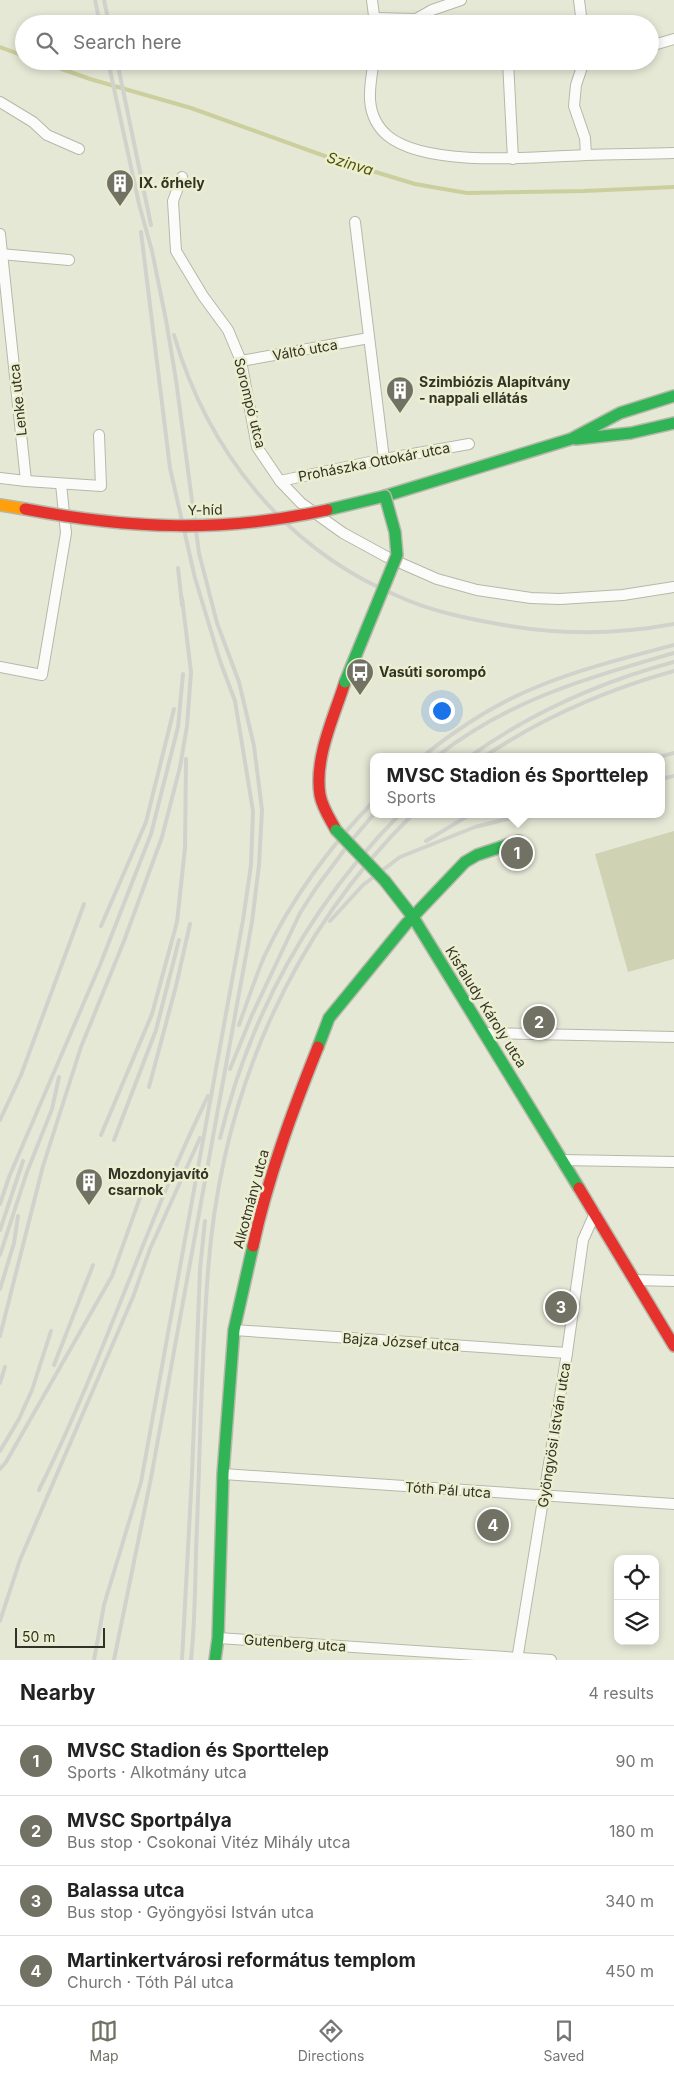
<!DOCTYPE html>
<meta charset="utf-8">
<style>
:root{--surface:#fff;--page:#f2f2f2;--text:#222;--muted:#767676;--line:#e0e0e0;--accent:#717264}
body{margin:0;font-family:Inter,sans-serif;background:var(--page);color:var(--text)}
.controls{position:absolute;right:15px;bottom:15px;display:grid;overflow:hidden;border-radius:10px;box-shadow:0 2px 8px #0003}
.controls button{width:45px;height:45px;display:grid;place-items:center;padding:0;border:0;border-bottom:1px solid var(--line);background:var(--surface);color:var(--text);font:25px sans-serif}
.scale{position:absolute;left:15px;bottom:12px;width:90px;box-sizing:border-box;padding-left:5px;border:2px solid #323327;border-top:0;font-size:14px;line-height:18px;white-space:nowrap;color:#323327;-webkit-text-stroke:4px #ecefcf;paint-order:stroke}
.you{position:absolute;left:441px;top:710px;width:18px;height:18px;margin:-12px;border:4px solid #fff;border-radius:50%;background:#1a73e8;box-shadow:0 0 0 8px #1a73e833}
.badge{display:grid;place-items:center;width:32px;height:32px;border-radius:50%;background:var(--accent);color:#fff;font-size:16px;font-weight:700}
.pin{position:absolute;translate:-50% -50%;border:2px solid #fff;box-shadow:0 1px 5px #0006}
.popup{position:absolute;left:370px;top:753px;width:295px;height:65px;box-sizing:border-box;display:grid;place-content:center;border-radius:10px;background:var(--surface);filter:drop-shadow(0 1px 4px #0005);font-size:16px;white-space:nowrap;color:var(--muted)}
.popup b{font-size:19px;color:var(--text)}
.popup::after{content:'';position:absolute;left:50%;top:100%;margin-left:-10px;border:10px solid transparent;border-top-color:var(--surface)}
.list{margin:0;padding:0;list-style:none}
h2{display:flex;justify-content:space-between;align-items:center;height:65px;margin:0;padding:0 20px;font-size:21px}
h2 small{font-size:16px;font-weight:400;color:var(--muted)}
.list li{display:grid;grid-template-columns:32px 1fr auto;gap:15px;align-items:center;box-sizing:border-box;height:70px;padding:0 20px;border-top:1px solid var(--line)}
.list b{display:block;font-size:19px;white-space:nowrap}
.list p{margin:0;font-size:16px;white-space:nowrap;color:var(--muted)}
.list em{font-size:16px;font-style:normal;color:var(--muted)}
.icon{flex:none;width:28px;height:28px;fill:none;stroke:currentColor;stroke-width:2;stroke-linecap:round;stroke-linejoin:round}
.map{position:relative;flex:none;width:674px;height:1660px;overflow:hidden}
.search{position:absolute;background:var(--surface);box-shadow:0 2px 8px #0003;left:15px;right:15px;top:15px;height:55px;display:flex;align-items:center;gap:12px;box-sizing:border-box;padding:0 18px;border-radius:28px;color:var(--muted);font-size:19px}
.sheet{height:345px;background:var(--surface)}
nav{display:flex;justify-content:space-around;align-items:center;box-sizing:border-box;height:70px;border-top:1px solid var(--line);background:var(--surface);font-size:14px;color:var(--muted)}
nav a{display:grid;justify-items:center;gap:2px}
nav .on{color:var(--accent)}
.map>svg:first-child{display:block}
.green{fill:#cfd3b4}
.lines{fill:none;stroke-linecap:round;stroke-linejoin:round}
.stream{stroke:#cbcf9d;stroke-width:4}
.street-casing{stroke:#b6b8aa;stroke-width:12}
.fast-casing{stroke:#b6b8aa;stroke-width:14}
.slow-casing{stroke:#b6b8aa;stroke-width:14}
.jam-casing{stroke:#b6b8aa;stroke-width:14}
.street{stroke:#fbfcf9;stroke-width:10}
.fast{stroke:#30b455;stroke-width:11}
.slow{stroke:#ff9f0a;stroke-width:11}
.jam{stroke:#e5322d;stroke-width:11}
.rail{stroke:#d2d2cd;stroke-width:4}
.fast-bridge-casing{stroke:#b6b8aa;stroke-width:14;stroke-linecap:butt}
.jam-bridge-casing{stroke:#b6b8aa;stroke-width:14;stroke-linecap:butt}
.fast-bridge{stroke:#30b455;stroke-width:11}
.jam-bridge{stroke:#e5322d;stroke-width:11}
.labels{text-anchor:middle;stroke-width:5;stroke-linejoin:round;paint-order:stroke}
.poi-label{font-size:14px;font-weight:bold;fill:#323327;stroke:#ecefcf;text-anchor:start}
.street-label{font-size:14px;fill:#323327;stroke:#ecefcf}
.water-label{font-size:15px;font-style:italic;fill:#4f5102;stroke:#ecefcf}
</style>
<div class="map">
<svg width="674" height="1660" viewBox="0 0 674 1660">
<rect width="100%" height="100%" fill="#e6e8d6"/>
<polygon class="green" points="674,831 674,959 628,972 595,854"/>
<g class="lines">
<g class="stream">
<polyline points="0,47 24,56"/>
<polyline points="39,61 90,79 191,108 333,159 415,184 467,193 584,191 674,187"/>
</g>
<g class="street-casing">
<g id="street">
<polyline points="372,0 375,24"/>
<polyline points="579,0 582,24"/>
<polyline points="375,18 416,19 461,24"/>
<polyline points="416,19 432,10 461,0"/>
<polyline points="650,46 674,39"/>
<path d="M374,61C369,88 364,116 388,136C427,168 537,157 586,155C615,154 645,154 674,153"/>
<polyline points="508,61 513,159"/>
<polyline points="584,61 576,85 574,106 585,138 586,155"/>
<polyline points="0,102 33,122 47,135 79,149"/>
<polyline points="182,177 173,201 176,251 203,296 228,330 241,361 257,447 280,481 301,503 343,533 387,557 437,579 477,590 531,598 560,599 623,595 674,587"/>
<polyline points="355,222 384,459"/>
<polyline points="0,234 26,481 0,478"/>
<polyline points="0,254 69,260"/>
<polyline points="241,361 369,338"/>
<polyline points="26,481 101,486 99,435"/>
<polyline points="280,481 384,459 469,444"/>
<polyline points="0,667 42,675 66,533 61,484"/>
<polyline points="484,1033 674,1037"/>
<polyline points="561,1160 674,1162"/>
<polyline points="634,1280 674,1281"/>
<polyline points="234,1330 567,1353"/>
<polyline points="223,1474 674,1504"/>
<polyline points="218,1638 551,1660"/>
<polyline points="517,1660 567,1353 583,1240 595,1213"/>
</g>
</g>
<g class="fast-casing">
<g id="fast">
<polyline points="576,439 631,433 674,423"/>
<polyline points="385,496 571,439 620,413 674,396"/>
<polyline points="385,881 413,917 579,1188"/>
<polyline points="318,1047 329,1018 406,924 465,862 477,855 519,841"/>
<polyline points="215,1660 218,1638 223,1474 234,1330 253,1246"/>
</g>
</g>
<g class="slow-casing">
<polyline id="slow" points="0,505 25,509"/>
</g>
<g class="jam-casing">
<g id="jam">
<path d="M336,830C330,819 322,807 320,795C314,758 334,717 345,682"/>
<polyline points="579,1188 674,1346"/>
<path d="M253,1246C268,1177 292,1112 318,1047"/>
</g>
</g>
<use href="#street" class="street"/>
<use href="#fast" class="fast"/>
<use href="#slow" class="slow"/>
<use href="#jam" class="jam"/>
<g class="rail">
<polyline points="95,0 100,24"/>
<polyline points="104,0 109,24"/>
<polyline points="108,61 139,204 152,251 166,320 176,380 199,553 217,623 239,682 254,746 262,810 259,865 252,922 151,1478 114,1660"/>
<polyline points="117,61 151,225"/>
<path d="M174,335C208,452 286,550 400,597C431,611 465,618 498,624C557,635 615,635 674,624"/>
<polyline points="178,568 182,605"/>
<path d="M422,757C458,728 496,703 539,686C583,668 629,657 674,645"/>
<path d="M436,757C510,699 585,679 674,653"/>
<path d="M469,757C532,712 600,682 674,662"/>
<path d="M484,757C543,717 606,690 674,671"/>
<polyline points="659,757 674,753"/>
<polyline points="661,779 674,776"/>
<polyline points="426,841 471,814"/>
<polyline points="330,921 363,885 400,857 475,827 528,814"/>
<polyline points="101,926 146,822 174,709"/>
<path d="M239,1025C247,1002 255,979 264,957C290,901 330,846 373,802"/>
<polyline points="230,1069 252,1015 300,913 316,888 351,841 374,814"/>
<polyline points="149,1087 176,986 190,924"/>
<polyline points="0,1120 21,1075 84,904"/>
<polyline points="101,1135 152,1014 177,922 185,848 186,759"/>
<path d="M220,1138C250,1014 311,904 400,814"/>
<polyline points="114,1140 156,1030 179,940"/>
<polyline points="0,1204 9,1177 100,965 151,834 178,727 183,674"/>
<polyline points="0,1230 23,1161"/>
<polyline points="0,1255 27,1172 52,1109 59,1077"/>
<polyline points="0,1289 14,1243 18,1216"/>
<polyline points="0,1336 43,1166 81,1047 124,941 162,837 180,767 187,726 191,672 182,598"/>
<polyline points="54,1365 93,1265"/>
<polyline points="0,1383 5,1367"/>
<polyline points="0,1451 19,1419 32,1390 51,1331"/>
<polyline points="0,1469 6,1462 112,1276 142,1192"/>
<path d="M39,1490C103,1362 145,1225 208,1096"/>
<polyline points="0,1621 20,1560 133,1297 150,1249 200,1138"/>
<polyline points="94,1660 104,1605 141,1482 243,920 251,865 253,811 235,701 220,661 195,578 170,468 141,232"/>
<polyline points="182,1660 192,1474 200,1269 205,1221"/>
<path d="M191,1660C195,1624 195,1588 196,1551C200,1458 201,1364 208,1271C221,1097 288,937 413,814"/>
</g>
<g class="fast-bridge-casing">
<g id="fast-bridge">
<polyline points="327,510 385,496 395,532 397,555 345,682"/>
<polyline points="336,830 385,881"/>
</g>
</g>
<g class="jam-bridge-casing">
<path id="jam-bridge" d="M25,509C130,529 222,533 327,510"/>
</g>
<use href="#fast-bridge" class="fast-bridge"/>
<use href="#jam-bridge" class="jam-bridge"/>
</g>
<defs>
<g id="building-pin" transform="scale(1.4375)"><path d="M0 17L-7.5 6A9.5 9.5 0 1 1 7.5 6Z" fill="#717264" stroke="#ecefcf"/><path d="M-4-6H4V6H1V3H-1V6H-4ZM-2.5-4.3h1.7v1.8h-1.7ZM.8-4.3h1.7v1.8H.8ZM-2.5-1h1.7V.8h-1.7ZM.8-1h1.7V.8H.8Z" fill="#fff"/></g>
<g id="bus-pin" transform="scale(1.4375)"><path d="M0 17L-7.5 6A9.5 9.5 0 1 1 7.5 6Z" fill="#717264" stroke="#ecefcf"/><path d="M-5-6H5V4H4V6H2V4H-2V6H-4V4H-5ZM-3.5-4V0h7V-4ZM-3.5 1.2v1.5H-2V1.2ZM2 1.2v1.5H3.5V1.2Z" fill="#fff"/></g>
</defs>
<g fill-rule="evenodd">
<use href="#building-pin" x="120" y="183"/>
<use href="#building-pin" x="400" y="390"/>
<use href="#bus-pin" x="360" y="672"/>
<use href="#building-pin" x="89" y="1182"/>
</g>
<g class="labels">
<g class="poi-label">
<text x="139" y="188">IX. őrhely</text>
<text x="419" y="387">Szimbiózis Alapítvány<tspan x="419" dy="16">- nappali ellátás</tspan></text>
<text x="379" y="677">Vasúti sorompó</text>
<text x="108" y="1179">Mozdonyjavító<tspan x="108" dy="16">csarnok</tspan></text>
</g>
<g class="street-label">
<text transform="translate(305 350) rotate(-10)" y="5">Váltó utca</text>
<text transform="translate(18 400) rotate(-96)" y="5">Lenke utca</text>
<text transform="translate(250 403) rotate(76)" y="5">Sorompó utca</text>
<text transform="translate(374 462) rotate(-11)" y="5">Prohászka Ottokár utca</text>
<text transform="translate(205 510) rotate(-2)" y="5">Y-híd</text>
<text transform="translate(486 1007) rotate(58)" y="5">Kisfaludy Károly utca</text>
<text transform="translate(251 1199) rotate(-75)" y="5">Alkotmány utca</text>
<text transform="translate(401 1342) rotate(4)" y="5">Bajza József utca</text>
<text transform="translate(554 1435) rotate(-81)" y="5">Gyöngyösi István utca</text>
<text transform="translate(448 1490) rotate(4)" y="5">Tóth Pál utca</text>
<text transform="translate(295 1643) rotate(4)" y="5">Gutenberg utca</text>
</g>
<g class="water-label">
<text transform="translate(350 164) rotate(17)" y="5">Szinva</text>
</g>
</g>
</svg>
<div class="controls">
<button><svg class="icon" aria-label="locate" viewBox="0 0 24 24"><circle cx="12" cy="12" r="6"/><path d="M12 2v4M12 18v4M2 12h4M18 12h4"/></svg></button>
<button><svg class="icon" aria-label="layers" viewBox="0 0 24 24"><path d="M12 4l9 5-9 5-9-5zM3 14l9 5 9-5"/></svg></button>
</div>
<div class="scale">50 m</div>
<div class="you"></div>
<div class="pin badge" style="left:517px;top:853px">1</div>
<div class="popup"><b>MVSC Stadion és Sporttelep</b>Sports</div>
<div class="pin badge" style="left:539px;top:1022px">2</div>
<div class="pin badge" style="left:561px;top:1307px">3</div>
<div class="pin badge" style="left:493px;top:1525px">4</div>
<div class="search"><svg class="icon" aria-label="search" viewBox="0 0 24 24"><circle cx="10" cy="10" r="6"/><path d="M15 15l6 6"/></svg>Search here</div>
</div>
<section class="sheet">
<h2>Nearby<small>4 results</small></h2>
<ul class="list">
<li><span class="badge">1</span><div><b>MVSC Stadion és Sporttelep</b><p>Sports · Alkotmány utca</p></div><em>90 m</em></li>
<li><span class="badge">2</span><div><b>MVSC Sportpálya</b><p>Bus stop · Csokonai Vitéz Mihály utca</p></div><em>180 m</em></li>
<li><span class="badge">3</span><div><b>Balassa utca</b><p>Bus stop · Gyöngyösi István utca</p></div><em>340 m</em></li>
<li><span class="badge">4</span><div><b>Martinkertvárosi református templom</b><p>Church · Tóth Pál utca</p></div><em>450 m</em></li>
</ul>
</section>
<nav>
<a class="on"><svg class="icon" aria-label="map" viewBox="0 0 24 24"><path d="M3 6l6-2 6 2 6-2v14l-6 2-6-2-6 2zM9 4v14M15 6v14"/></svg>Map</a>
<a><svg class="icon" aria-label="directions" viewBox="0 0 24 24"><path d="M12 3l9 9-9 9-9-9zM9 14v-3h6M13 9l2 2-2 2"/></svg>Directions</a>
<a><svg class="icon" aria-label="saved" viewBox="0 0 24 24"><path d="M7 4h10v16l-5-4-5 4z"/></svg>Saved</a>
</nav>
